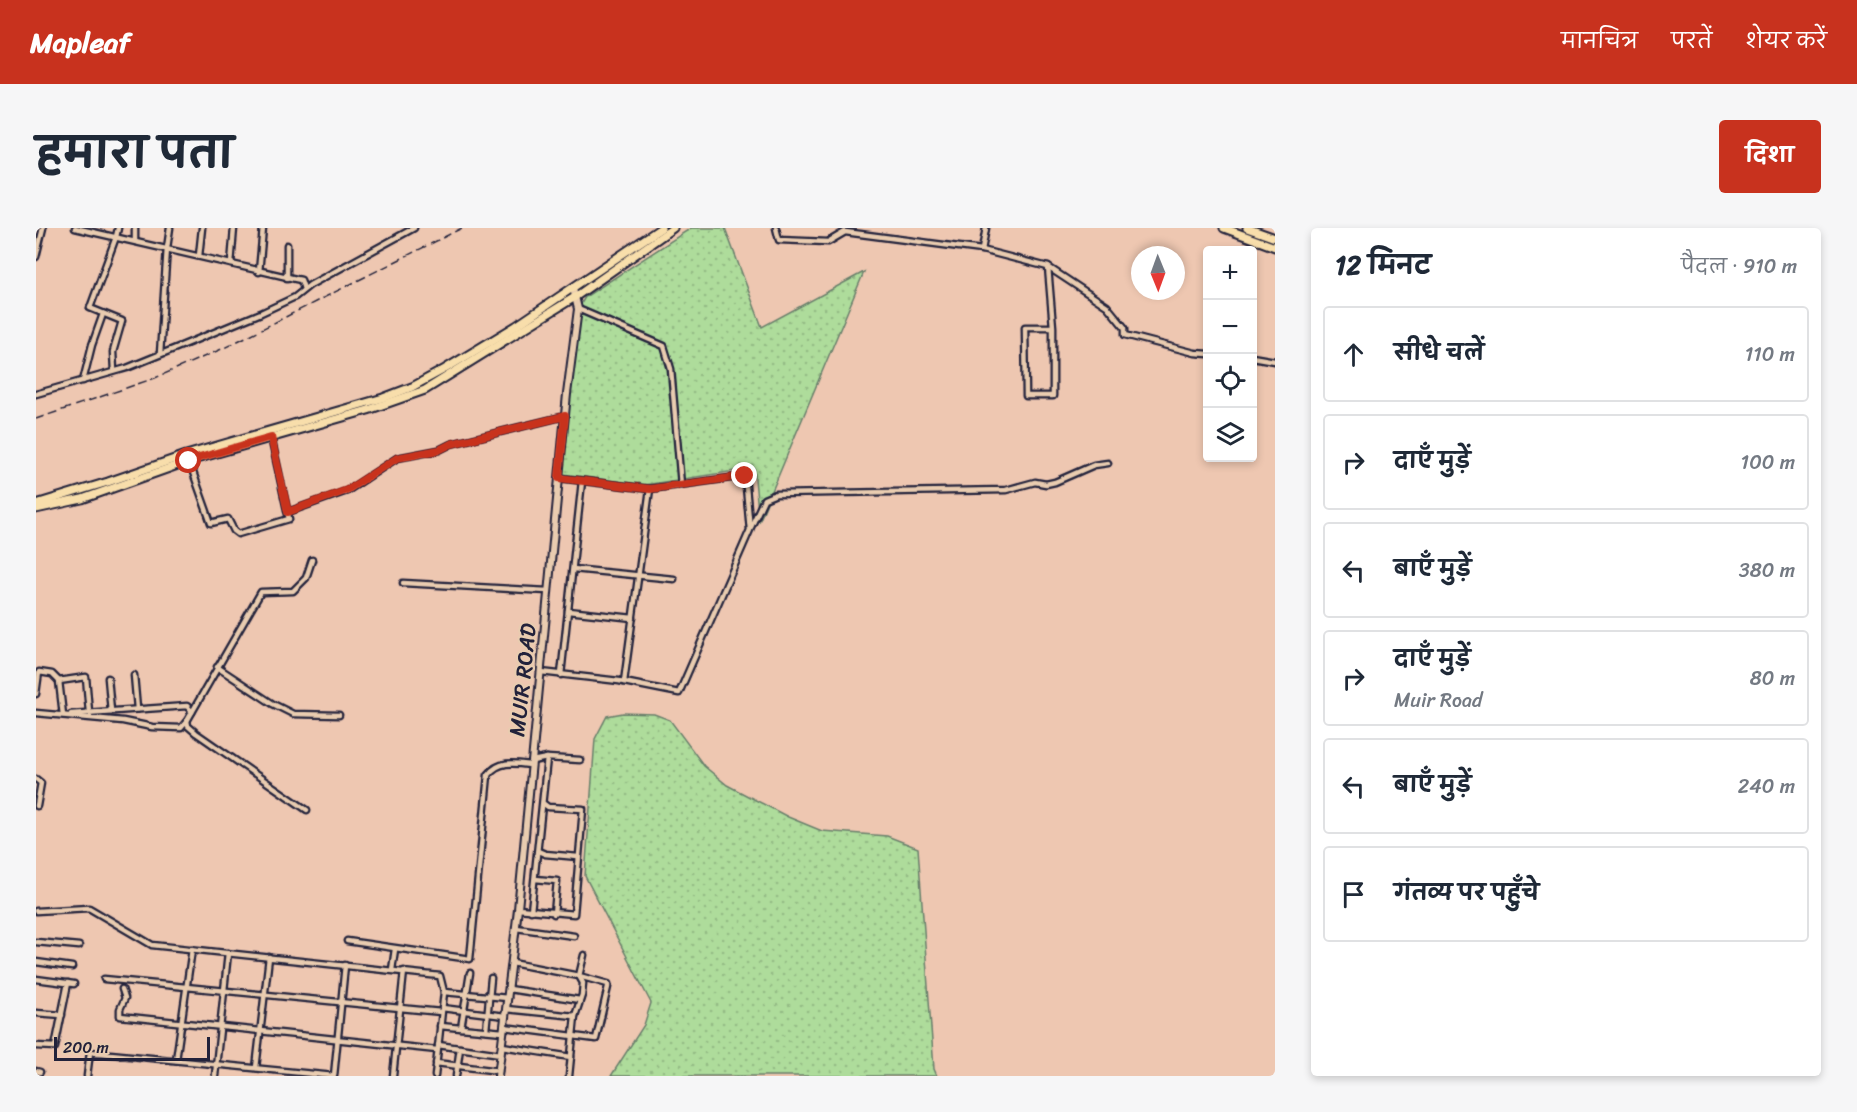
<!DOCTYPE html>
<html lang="hi">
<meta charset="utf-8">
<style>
:root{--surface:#fff;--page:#f6f6f7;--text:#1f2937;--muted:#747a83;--line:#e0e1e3;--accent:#c8321e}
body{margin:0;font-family:Sriracha,"Playpen Sans Deva",sans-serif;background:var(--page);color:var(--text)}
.controls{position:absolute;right:18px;top:18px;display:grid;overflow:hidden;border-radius:6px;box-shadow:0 3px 9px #0003}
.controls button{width:54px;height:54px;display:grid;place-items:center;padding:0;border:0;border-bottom:2px solid var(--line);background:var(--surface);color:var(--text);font:30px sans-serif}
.compass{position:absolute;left:1095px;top:18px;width:54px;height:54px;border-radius:50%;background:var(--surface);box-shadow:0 3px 9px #0003;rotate:179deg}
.scale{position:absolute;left:18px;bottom:15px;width:156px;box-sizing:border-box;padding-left:6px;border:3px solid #22223b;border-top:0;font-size:16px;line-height:21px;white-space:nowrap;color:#22223b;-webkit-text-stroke:4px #e9ccb0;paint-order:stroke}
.stop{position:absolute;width:18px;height:18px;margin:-14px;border:4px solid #c8321e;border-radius:50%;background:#fff}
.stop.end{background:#c8321e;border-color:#fff;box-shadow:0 2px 6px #0008}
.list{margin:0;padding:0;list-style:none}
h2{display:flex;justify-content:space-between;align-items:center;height:78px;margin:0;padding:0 24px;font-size:26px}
h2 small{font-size:20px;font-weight:400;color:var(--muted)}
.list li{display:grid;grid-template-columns:39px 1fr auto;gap:18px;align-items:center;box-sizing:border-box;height:96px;margin:0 12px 12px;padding:0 12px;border:2px solid var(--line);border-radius:6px}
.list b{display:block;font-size:22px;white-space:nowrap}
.list p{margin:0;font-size:20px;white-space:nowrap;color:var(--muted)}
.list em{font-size:20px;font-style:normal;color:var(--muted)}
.icon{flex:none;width:33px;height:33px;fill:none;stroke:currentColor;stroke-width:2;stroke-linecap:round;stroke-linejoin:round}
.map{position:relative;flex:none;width:1239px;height:848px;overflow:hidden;border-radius:6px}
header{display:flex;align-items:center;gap:36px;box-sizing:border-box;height:84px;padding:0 30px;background:var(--accent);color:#fff}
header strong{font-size:28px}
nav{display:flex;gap:33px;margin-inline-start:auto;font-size:21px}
.intro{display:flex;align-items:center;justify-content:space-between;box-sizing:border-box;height:144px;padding:0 36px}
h1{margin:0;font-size:42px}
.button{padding:15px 27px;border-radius:6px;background:var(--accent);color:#fff;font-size:21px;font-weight:700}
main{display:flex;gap:36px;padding:0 36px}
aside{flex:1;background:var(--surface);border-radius:6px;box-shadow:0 3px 9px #0003}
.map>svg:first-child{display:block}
.green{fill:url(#green-dots);stroke:#687f6b;stroke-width:1.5}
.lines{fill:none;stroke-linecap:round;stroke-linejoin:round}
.street-casing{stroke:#22223b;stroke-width:9}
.secondary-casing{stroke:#22223b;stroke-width:10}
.primary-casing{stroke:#22223b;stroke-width:11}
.street{stroke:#e9ccb0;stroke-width:4.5}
.secondary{stroke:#e9ccb0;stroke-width:6}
.primary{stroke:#f8deab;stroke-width:7}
.rail{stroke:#22223b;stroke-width:1.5;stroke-dasharray:9 4.5;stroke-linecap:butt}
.route{stroke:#c8321e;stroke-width:8}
.labels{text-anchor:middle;stroke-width:4.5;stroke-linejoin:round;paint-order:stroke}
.street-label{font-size:22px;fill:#22223b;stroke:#e9ccb0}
</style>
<header>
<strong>Mapleaf</strong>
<nav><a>मानचित्र</a><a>परतें</a><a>शेयर करें</a></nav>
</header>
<div class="intro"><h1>हमारा पता</h1><a class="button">दिशा</a></div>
<main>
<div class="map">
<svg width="1239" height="848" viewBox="0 0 1239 848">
<defs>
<pattern id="green-dots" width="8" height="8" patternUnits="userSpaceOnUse" patternTransform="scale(1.5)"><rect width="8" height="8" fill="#aedc9b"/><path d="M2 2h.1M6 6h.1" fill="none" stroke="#95bc86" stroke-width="1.8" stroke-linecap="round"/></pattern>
</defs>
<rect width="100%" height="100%" fill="#eec7b1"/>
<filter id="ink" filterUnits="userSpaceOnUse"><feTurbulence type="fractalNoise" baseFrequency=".0167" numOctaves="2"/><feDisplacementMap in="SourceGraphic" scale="12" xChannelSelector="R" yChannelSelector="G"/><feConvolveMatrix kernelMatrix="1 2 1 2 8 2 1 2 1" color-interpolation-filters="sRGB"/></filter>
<g filter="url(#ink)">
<g class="green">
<polygon points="655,0 689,0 726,99 828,44 723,294 718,240 608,257 527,246 542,81 549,69"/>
<polygon points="587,485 618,486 634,492 668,538 691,557 752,589 786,603 851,608 882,620 898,841 901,848 575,848 608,797 615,775 549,648 559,511 571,488"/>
</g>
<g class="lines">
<g class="street-casing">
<g id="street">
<polyline points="39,0 260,51 265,52 268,61"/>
<polyline points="99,0 99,13"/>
<polyline points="740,0 743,12 792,14 809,4 946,22 1012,39 1071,78 1089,100 1089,107 1159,125 1172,126"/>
<polyline points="251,17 251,50"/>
<polyline points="946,22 950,0"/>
<polyline points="163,28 166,0"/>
<polyline points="0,29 7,0"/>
<polyline points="195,36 198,0"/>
<polyline points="1012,39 1017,99 1017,168 990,168 989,99 1017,99"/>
<polyline points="223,44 227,0"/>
<polyline points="542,81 628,118 635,141 645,257"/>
<polyline points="124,126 131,20 134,0"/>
<polyline points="1216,129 1239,133"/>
<polyline points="78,143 77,124 86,93 54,80 80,9 82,0"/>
<polyline points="47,153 56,117 67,86"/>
<polyline points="0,166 91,140 145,118 225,85 259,69 274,57 378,0"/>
<polyline points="153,233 175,295 192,291 198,303 202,306 253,291 235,209"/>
<polyline points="252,284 311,263 361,230 403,222 415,216 529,188"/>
<polyline points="715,299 728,271 740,266 970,262 999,254 1010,256 1019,254 1058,237 1072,235"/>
<polyline points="537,341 638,351"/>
<polyline points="367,355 512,363"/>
<polyline points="532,383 597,390"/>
<polyline points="181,439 237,476 257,486 303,487"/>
<polyline points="505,444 583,453 643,465 714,302 709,248 614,261 523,250"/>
<polyline points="98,447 101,481"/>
<polyline points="525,447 546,253"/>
<polyline points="72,450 75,483"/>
<polyline points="588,454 614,261"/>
<polyline points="0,466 3,444 16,446 23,453"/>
<polyline points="0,485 87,493 116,499 145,500 151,493 225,364 257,363 270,350 276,332"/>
<polyline points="35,486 151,478 156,484"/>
<polyline points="27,487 23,453 50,449 53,484"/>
<polyline points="151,493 152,498 160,505 271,582"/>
<polyline points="496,533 511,530 544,532"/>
<polyline points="0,551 5,555 1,578"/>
<polyline points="502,623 509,626 542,629"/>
<polyline points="499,651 521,653 518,686"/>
<polyline points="482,681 538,686 547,581 512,579 508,576"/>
<polyline points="0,683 53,680 116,717 404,748 408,764"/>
<polyline points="495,683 511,530"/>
<polyline points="480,700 538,708"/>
<path d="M311,713L434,731L452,547C463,532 479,535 495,537"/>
<polyline points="0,714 43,718"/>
<polyline points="0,734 36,739"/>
<polyline points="476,735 543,748 547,755 546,767 539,788 533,848"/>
<polyline points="356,742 359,721"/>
<polyline points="0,751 38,756"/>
<polyline points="68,751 405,784"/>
<polyline points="86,761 89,770 84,781 84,788 401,822"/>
<polyline points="473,761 544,772"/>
<polyline points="406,780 469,788"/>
<polyline points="470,781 539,788"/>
<polyline points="0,785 26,787"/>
<polyline points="404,798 467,804"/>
<polyline points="468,799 560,811 572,759 572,756 543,748 548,727"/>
<polyline points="425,800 434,745"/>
<polyline points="450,802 455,750"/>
<polyline points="402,817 465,826"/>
<polyline points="0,818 19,819 32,755"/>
<polyline points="466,818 535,829"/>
<polyline points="140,832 156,721"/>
<polyline points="400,835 463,843"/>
<polyline points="220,840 233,729"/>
<polyline points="0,843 4,844"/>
<polyline points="51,848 54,824 298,848 309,737"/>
<polyline points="179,848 192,725"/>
<polyline points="357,848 368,743"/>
<polyline points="399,848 408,764 472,770"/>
<polyline points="420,848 424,820"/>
</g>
</g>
<g class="secondary-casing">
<polyline id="secondary" points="462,848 482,681 531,166 542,81 537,60"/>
</g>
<g class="primary-casing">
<g id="primary">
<polyline points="1188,0 1239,19"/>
<polyline points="1211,0 1239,10"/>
<polyline points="0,276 72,254 150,227 347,170 376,159 409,141 480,98 625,0"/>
<polyline points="0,281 46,271 153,233 332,182 389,162 539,69 637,0"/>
</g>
</g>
<use href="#street" class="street"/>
<use href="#secondary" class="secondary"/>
<use href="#primary" class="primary"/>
<polyline class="rail" points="0,191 119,150 188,120 426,0"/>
</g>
</g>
<g class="lines" filter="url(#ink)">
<polyline class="route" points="153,233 235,209 252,284 311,262 361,230 403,222 415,216 529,188 523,250 614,261 709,248"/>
</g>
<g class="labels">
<g class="street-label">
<text transform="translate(486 452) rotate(-84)" y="8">MUIR ROAD</text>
</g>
</g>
</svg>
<div class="controls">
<button>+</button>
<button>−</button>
<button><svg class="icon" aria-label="locate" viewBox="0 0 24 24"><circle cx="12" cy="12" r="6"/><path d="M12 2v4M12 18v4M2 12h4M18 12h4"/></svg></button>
<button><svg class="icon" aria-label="layers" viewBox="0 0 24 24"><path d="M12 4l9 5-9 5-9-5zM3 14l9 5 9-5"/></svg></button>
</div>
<svg class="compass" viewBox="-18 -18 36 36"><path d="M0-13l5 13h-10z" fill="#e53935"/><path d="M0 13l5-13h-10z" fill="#747a83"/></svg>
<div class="scale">200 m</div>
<div class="stop" style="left:153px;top:233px"></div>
<div class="stop end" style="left:709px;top:248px"></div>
</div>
<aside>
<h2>12 मिनट<small>पैदल · 910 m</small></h2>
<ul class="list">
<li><svg class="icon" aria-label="ahead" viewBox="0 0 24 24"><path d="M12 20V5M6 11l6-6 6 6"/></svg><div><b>सीधे चलें</b></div><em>110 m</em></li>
<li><svg class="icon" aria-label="right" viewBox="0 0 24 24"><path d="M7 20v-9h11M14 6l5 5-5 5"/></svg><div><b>दाएँ मुड़ें</b></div><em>100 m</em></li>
<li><svg class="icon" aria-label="left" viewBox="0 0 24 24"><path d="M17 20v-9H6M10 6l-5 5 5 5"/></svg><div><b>बाएँ मुड़ें</b></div><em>380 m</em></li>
<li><svg class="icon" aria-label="right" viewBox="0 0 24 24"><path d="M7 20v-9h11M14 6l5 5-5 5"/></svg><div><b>दाएँ मुड़ें</b><p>Muir Road</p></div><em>80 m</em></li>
<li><svg class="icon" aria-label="left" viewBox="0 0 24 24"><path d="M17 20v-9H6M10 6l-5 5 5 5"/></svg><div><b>बाएँ मुड़ें</b></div><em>240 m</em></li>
<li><svg class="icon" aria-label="arrive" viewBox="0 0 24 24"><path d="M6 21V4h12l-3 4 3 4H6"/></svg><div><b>गंतव्य पर पहुँचे</b></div></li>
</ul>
</aside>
</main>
